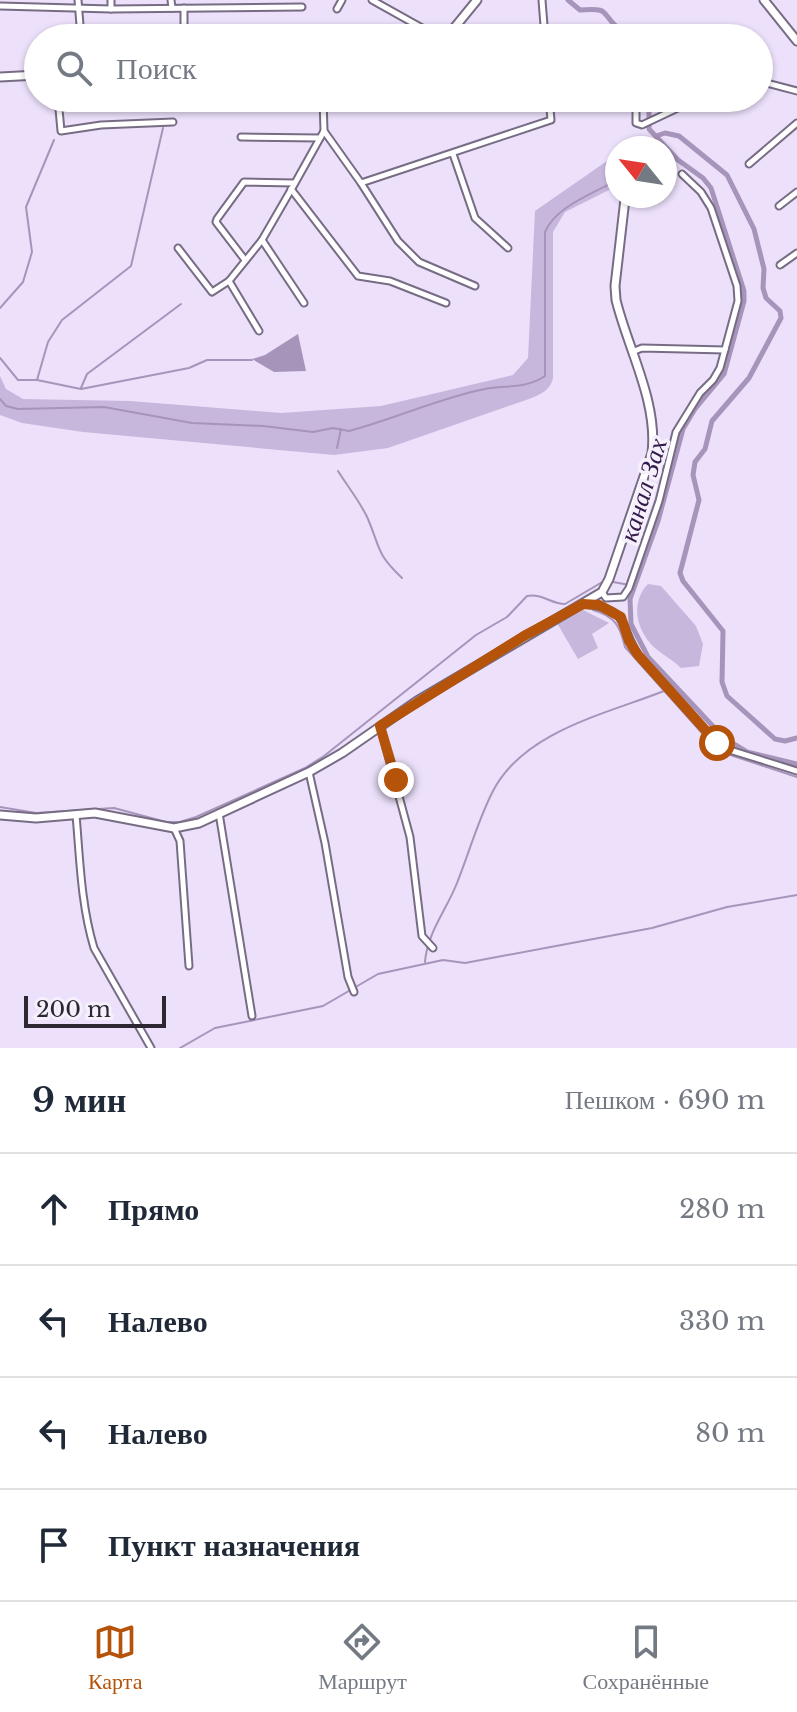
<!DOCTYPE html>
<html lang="ru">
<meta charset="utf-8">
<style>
:root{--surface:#fff;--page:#f2f2f3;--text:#1f2937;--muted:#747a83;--line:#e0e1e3;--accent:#b45309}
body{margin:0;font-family:"Libre Baskerville",serif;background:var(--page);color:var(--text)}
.compass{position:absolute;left:605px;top:136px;width:72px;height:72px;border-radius:50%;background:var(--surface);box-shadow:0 2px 6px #0004;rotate:300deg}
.scale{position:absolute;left:24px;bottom:20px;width:142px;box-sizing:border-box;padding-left:8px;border:4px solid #2c2731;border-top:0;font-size:22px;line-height:28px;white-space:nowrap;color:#2c2731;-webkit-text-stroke:6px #f5f0fb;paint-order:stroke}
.stop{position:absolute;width:24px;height:24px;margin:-18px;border:6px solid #b45309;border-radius:50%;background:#fff}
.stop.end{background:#b45309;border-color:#fff;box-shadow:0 2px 8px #0008}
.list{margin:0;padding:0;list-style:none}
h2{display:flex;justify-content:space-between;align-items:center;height:104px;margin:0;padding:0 32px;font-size:34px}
h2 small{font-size:26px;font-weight:400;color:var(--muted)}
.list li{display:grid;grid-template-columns:52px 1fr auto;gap:24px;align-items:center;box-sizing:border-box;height:112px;padding:0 32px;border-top:2px solid var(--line)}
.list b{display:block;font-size:30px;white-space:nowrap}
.list em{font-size:26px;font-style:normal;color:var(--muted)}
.icon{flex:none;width:44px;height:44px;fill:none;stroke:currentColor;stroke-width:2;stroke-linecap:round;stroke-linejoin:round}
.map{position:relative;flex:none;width:797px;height:1048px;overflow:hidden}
.search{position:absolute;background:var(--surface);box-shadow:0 2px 6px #0004;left:24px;right:24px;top:24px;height:88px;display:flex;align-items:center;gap:20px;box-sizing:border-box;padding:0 28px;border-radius:44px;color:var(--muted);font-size:30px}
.sheet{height:552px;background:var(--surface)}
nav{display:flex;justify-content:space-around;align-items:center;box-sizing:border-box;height:112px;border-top:2px solid var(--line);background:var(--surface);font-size:22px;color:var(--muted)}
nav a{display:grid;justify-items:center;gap:4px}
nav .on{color:var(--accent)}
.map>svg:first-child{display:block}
.green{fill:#c8b7dd}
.water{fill:#a794bb}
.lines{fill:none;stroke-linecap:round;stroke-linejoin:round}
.stream{stroke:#a794bb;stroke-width:2}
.canal{stroke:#a794bb;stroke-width:5}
.street-casing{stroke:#776c84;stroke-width:9}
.secondary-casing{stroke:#776c84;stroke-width:11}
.street{stroke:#fff;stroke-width:5}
.secondary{stroke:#fff;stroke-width:7}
.route{stroke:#b45309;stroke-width:10}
.labels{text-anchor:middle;stroke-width:7;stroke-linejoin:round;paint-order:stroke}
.water-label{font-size:26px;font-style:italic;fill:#351a4c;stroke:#f5f0fb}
</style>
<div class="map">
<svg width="797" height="1048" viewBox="0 0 797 1048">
<rect width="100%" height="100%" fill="#ece0fb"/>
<g class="green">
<path d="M617,154V186L565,212L553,232V378C550,391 541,394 529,399L388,448L334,455L83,432L22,423L0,415V376L6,389L23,399L130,401L281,413L381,406L513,375L528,358L535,211Z"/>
<path d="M648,584L661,586L696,626L703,644L699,666L681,668C673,660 663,655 655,648C636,631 630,602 648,584Z"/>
<polygon points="583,610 609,623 592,634 598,648 578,659 557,623"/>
</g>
<polygon class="water" points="298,334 306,371 274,372 252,359 265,355"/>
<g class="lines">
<g class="stream">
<polyline points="650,148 656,136"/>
<polyline points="0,308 23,282 32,252 26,207 54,140"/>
<polyline points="0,358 18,380 37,380 81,389 189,368 207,360 252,360"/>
<polyline points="37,380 48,342 62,320 131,266 163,128"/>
<polyline points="81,388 87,374 181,304"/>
<path d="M0,399L6,406L18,409L104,407L192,423L263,426L313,432L333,428L349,431C395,419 439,398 485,389C506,385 526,389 545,376V232C556,206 593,194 617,180"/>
<polyline points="337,448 341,429"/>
<path d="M338,471C348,487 361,503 368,519C381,550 376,553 402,578"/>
<polyline points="613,582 635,586"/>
<path d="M593,610C615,616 620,626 625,647L718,751L797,777"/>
<path d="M0,807L36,813L114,808L166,822H180L196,817L305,768L324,756L476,635L507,617L527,596C542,593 551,604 565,604L604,581"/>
<path d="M425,962C427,933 447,909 457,883C469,853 478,820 493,791C524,731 606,714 664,691"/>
<polyline points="180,1048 215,1028 323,1006 378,974 443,960 465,963 652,928 727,907 797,895"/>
</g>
<g class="canal">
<path d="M568,0L580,10C612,8 599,12 618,28C627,36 639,36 650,38"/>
<polyline points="649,98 649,129 678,160 703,178 711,188 744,291 744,301 724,374 695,409 683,429 658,521 630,599 631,624 648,657 724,738 747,752 797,764"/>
<polyline points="656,136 665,133 679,136 727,175 754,229 764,269 763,288 766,298 780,311 781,318 749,378 712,421 705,449 695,462 693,475 699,500 680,573 683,581 723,631 722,682 727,696 775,739 785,741 797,738"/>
</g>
<g class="street-casing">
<g id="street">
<polyline points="78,0 81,38"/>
<polyline points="111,0 111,9"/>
<polyline points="171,0 172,8"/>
<polyline points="372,0 440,38"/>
<polyline points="542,0 545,38"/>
<polyline points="0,6 111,9 302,7"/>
<polyline points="337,9 342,0"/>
<polyline points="184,38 184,8"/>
<polyline points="759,81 797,91"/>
<polyline points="58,98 61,131 101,125 173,122"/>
<polyline points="636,105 636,123 642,125 699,98"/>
<polyline points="324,131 361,183 551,120 549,98"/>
<polyline points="241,137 320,138"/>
<polyline points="453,154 475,218 508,248"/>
<polyline points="749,164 797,123"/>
<polyline points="361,183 398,241 419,262 475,286"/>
<polyline points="291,189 358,276 390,281 446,303"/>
<polyline points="779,206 797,192"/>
<polyline points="262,240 304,303"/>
<polyline points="178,248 212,292 229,281 262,240 295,183 324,131 323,98"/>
<polyline points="245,260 216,222 217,219 244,182 294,183"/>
<polyline points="780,265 797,253"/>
<polyline points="229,281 259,331"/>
<polyline points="632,352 642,348 725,350"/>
<polyline points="602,592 606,598 623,597 629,588 659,501 676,432 700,393 713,380 720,368 738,301 737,286 711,208 701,192 682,174"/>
<path d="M584,604C629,609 619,623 638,655L720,747L797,771"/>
<polyline points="380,726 410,837 422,936 433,948"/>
<polyline points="309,772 325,843 348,977 354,992"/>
<polyline points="219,813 252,1016"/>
<path d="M76,815C80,860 81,905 94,948L151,1048"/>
<polyline points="174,828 180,841 189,966"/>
</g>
</g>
<g class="secondary-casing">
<g id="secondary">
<polyline points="764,0 797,41"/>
<polyline points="446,38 477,0"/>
<polyline points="0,77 38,75"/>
<path d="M0,815L36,818L95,813L174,828L199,823L309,772L342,753L417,701L602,592L609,579L652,453C658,402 628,349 616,300L615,286L625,199"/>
</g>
</g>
<use href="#street" class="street"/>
<use href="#secondary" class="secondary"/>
</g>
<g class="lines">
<polyline class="route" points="396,780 380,726 524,636 583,604 599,605 621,617 629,641 638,655 717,743"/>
</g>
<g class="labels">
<g class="water-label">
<text transform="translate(643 490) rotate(-73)" y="9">канал Зах</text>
</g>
</g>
</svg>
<svg class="compass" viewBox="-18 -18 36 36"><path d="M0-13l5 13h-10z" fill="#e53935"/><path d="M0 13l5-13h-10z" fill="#747a83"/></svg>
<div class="scale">200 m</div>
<div class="stop" style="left:717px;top:743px"></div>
<div class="stop end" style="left:396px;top:780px"></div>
<div class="search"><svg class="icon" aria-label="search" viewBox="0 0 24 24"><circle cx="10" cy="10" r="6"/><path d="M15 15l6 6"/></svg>Поиск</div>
</div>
<section class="sheet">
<h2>9 мин<small>Пешком · 690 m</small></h2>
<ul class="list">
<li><svg class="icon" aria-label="ahead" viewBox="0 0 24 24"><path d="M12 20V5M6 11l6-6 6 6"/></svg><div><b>Прямо</b></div><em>280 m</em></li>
<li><svg class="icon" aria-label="left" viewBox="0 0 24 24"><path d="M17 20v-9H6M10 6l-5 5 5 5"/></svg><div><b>Налево</b></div><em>330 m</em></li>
<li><svg class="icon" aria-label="left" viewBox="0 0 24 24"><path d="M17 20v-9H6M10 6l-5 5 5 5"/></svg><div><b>Налево</b></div><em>80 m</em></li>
<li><svg class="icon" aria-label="arrive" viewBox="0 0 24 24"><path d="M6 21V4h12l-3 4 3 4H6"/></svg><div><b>Пункт назначения</b></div></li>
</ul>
</section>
<nav>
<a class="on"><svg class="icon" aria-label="map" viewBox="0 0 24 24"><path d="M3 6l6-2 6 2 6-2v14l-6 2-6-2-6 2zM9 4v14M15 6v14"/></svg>Карта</a>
<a><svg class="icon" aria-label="directions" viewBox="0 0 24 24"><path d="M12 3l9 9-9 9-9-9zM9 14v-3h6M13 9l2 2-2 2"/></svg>Маршрут</a>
<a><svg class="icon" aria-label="saved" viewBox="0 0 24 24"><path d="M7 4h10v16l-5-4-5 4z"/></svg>Сохранённые</a>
</nav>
